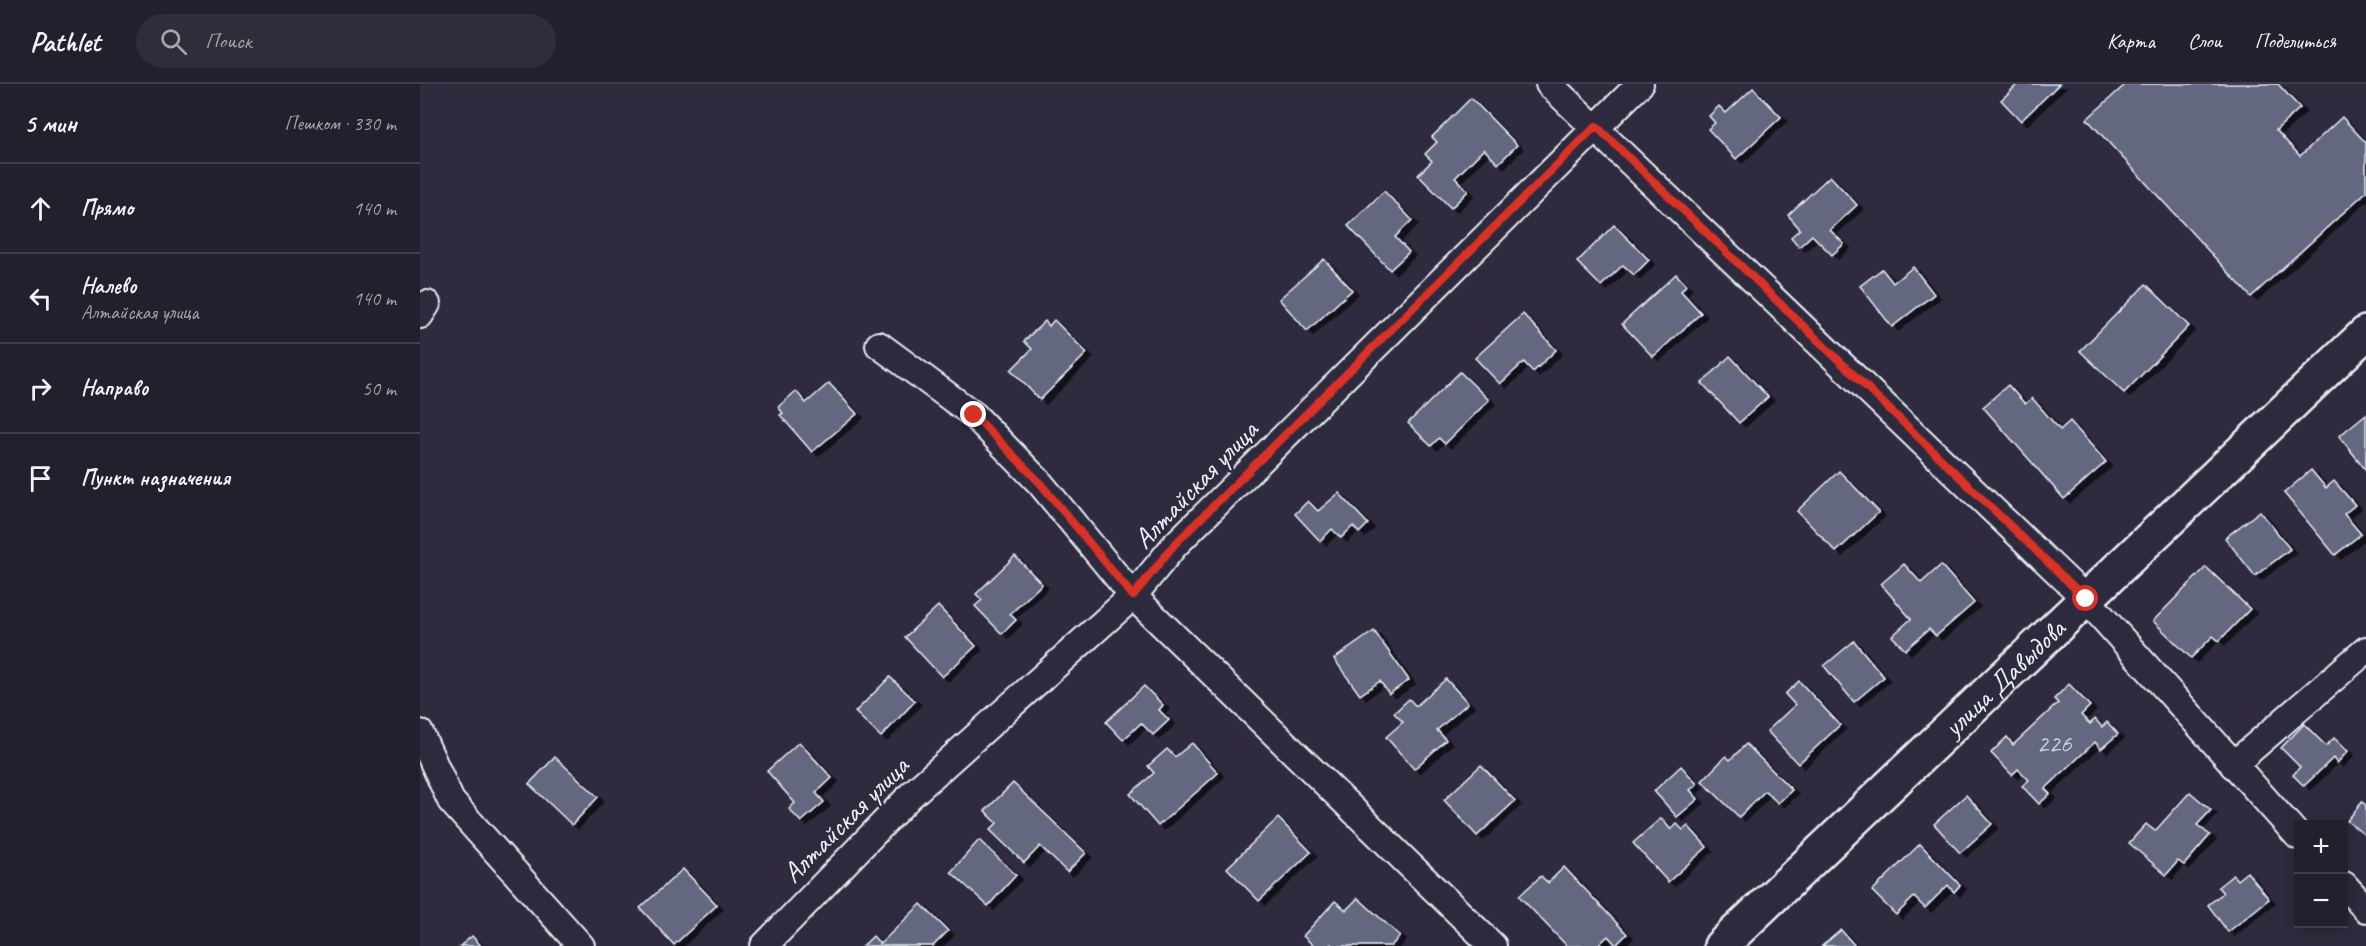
<!DOCTYPE html>
<html lang="ru">
<meta charset="utf-8">
<style>
:root{--surface:#23202e;--page:#2f2d3a;--text:#f1f3f6;--muted:#a3a3aa;--line:#403e4a}
body{margin:0;font-family:Caveat,sans-serif;background:var(--page);color:var(--text)}
.controls{position:absolute;right:18px;bottom:18px;display:grid;overflow:hidden;border-radius:0px;box-shadow:0 3px 15px #0003}
.controls button{width:54px;height:54px;display:grid;place-items:center;padding:0;border:0;border-bottom:2px solid var(--line);background:var(--surface);color:var(--text);font:30px sans-serif}
.stop{position:absolute;width:18px;height:18px;margin:-14px;border:4px solid #d93025;border-radius:50%;background:#fff}
.stop.end{background:#d93025;border-color:#fff;box-shadow:0 2px 6px #0008}
.list{margin:0;padding:0;list-style:none}
h2{display:flex;justify-content:space-between;align-items:center;height:78px;margin:0;padding:0 24px;font-size:26px}
h2 small{font-size:20px;font-weight:400;color:var(--muted)}
.list li{display:grid;grid-template-columns:39px 1fr auto;gap:18px;align-items:center;box-sizing:border-box;height:90px;padding:0 24px;border-top:2px solid var(--line)}
.list b{display:block;font-size:22px;white-space:nowrap}
.list p{margin:0;font-size:20px;white-space:nowrap;color:var(--muted)}
.list em{font-size:20px;font-style:normal;color:var(--muted)}
.icon{flex:none;width:33px;height:33px;fill:none;stroke:currentColor;stroke-width:2;stroke-linecap:round;stroke-linejoin:round}
.map{position:relative;flex:none;width:1946px;height:862px;overflow:hidden}
header{display:flex;align-items:center;gap:36px;box-sizing:border-box;height:84px;padding:0 30px;background:var(--surface);border-bottom:2px solid var(--line)}
header strong{font-size:28px}
nav{display:flex;gap:33px;margin-inline-start:auto;font-size:21px}
.search{width:420px;height:54px;background:var(--page);display:flex;align-items:center;gap:15px;box-sizing:border-box;padding:0 21px;border-radius:33px;color:var(--muted);font-size:22px}
main{display:flex}
aside{flex:1;background:var(--surface)}
.map>svg:first-child{display:block}
.building{fill:#636780;stroke:#e8f1f8;stroke-width:1.5;filter:url(#shadow)}
.lines{fill:none;stroke-linecap:round;stroke-linejoin:round}
.street-casing{stroke:#e8f1f8;stroke-width:30}
.secondary-casing{stroke:#e8f1f8;stroke-width:38}
.street{stroke:#2f2a3d;stroke-width:26}
.secondary{stroke:#2f2a3d;stroke-width:33}
.route{stroke:#d93025;stroke-width:8}
.labels{text-anchor:middle;stroke-width:5;stroke-linejoin:round;paint-order:stroke}
.number-label{font-size:26px;fill:#c7ceda}
.street-label{font-size:28px;fill:#e8f1f8;stroke:#2f2a3d}
</style>
<header>
<strong>Pathlet</strong>
<div class="search"><svg class="icon" aria-label="search" viewBox="0 0 24 24"><circle cx="10" cy="10" r="6"/><path d="M15 15l6 6"/></svg>Поиск</div>
<nav><a>Карта</a><a>Слои</a><a>Поделиться</a></nav>
</header>
<main>
<aside>
<h2>5 мин<small>Пешком · 330 m</small></h2>
<ul class="list">
<li><svg class="icon" aria-label="ahead" viewBox="0 0 24 24"><path d="M12 20V5M6 11l6-6 6 6"/></svg><div><b>Прямо</b></div><em>140 m</em></li>
<li><svg class="icon" aria-label="left" viewBox="0 0 24 24"><path d="M17 20v-9H6M10 6l-5 5 5 5"/></svg><div><b>Налево</b><p>Алтайская улица</p></div><em>140 m</em></li>
<li><svg class="icon" aria-label="right" viewBox="0 0 24 24"><path d="M7 20v-9h11M14 6l5 5-5 5"/></svg><div><b>Направо</b></div><em>50 m</em></li>
<li><svg class="icon" aria-label="arrive" viewBox="0 0 24 24"><path d="M6 21V4h12l-3 4 3 4H6"/></svg><div><b>Пункт назначения</b></div></li>
</ul>
</aside>
<div class="map">
<svg width="1946" height="862" viewBox="0 0 1946 862">
<defs>
<filter id="shadow"><feDropShadow dx="6" dy="4" stdDeviation="0" flood-color="#0009"/></filter>
</defs>
<rect width="100%" height="100%" fill="#2f2a3d"/>
<filter id="ink" filterUnits="userSpaceOnUse"><feTurbulence type="fractalNoise" baseFrequency=".0167" numOctaves="2"/><feDisplacementMap in="SourceGraphic" scale="12" xChannelSelector="R" yChannelSelector="G"/><feConvolveMatrix kernelMatrix="1 2 1 2 8 2 1 2 1" color-interpolation-filters="sRGB"/></filter>
<g filter="url(#ink)">
<g class="building">
<polygon points="1598,0 1639,0 1601,37 1581,16"/>
<polygon points="1706,0 1858,0 1880,24 1856,46 1880,72 1922,33 1946,59 1946,108 1831,213 1667,35"/>
<polygon points="1333,4 1361,33 1316,75 1288,45 1295,39 1289,32 1299,22 1306,29"/>
<polygon points="1051,14 1097,61 1078,80 1064,65 1035,94 1048,107 1031,124 998,91 1012,77 1005,70 1017,58 1012,53"/>
<polygon points="1410,92 1437,121 1410,146 1424,160 1412,171 1392,151 1379,163 1371,153 1380,145 1368,131"/>
<polygon points="964,107 992,136 975,153 989,168 970,186 928,142"/>
<polygon points="1194,141 1229,176 1214,191 1203,181 1181,202 1157,178"/>
<polygon points="904,175 932,206 887,247 859,215"/>
<polygon points="1493,183 1514,210 1472,243 1440,202 1462,185 1473,199"/>
<polygon points="1256,190 1266,201 1261,207 1281,229 1233,273 1202,240"/>
<polygon points="1726,200 1769,242 1704,309 1660,267"/>
<polygon points="1103,230 1136,266 1113,288 1104,278 1080,300 1055,274"/>
<polygon points="634,236 667,269 620,316 591,286 612,265 604,257 625,237 629,242"/>
<polygon points="1310,272 1348,313 1319,339 1282,299"/>
<polygon points="1040,288 1069,316 1025,360 1019,354 1011,362 988,339"/>
<polygon points="409,299 437,330 392,368 360,331 363,329 358,323 376,307 386,319"/>
<polygon points="1588,301 1605,320 1612,314 1640,346 1650,337 1686,378 1644,415 1563,323"/>
<polygon points="1946,330 1946,386 1919,352"/>
<polygon points="1891,386 1906,404 1914,397 1935,421 1924,430 1941,450 1915,471 1864,409"/>
<polygon points="1419,387 1459,428 1416,468 1377,427"/>
<polygon points="919,409 948,440 939,449 933,442 921,454 912,445 900,457 875,430 888,417 898,427"/>
<polygon points="1840,427 1870,465 1835,492 1805,454"/>
<polygon points="595,472 622,500 590,530 596,536 582,550 555,522 562,516 556,510"/>
<polygon points="1484,480 1501,499 1521,481 1554,519 1516,552 1509,545 1485,566 1472,552 1491,535 1461,500"/>
<polygon points="1786,483 1830,525 1799,557 1793,552 1771,574 1733,537"/>
<polygon points="518,522 556,562 522,593 485,553"/>
<polygon points="954,547 989,596 969,610 960,597 940,611 914,575"/>
<polygon points="1434,557 1464,593 1434,618 1404,582"/>
<polygon points="470,593 495,617 461,653 435,628"/>
<polygon points="1026,595 1048,619 1017,646 1026,656 994,685 966,653 983,638 974,629 989,615 996,622"/>
<polygon points="1379,597 1420,641 1378,680 1347,647 1375,621 1365,610"/>
<polygon points="1649,600 1670,622 1661,631 1670,640 1675,635 1682,643 1687,638 1698,650 1681,665 1675,658 1625,705 1630,710 1619,720 1602,702 1609,696 1598,685 1592,691 1571,669 1587,653 1593,661 1638,619 1634,615"/>
<polygon points="724,602 743,621 739,626 749,636 733,651 721,639 703,656 686,638"/>
<polygon points="1884,640 1906,662 1914,654 1928,667 1917,679 1913,674 1884,702 1873,691 1880,683 1861,664"/>
<polygon points="379,658 412,694 396,709 404,718 381,738 369,725 375,719 347,687"/>
<polygon points="772,659 798,689 738,742 710,710 734,689 728,682 747,665 755,673"/>
<polygon points="1326,660 1372,706 1358,719 1345,707 1319,733 1282,697 1306,672 1310,676"/>
<polygon points="135,673 178,713 152,741 109,700"/>
<polygon points="1061,681 1095,717 1057,752 1024,716"/>
<polygon points="1261,682 1277,700 1270,706 1278,715 1257,733 1234,707"/>
<polygon points="593,699 666,769 647,788 620,762 604,779 570,746 577,739 565,727"/>
<polygon points="1770,708 1791,726 1777,741 1790,751 1764,781 1758,777 1746,791 1709,759 1726,740 1735,747"/>
<polygon points="1546,711 1572,740 1540,769 1514,740"/>
<polygon points="1942,718 1946,721 1946,752 1927,737"/>
<polygon points="858,734 891,768 839,817 807,784"/>
<polygon points="1241,734 1251,746 1257,740 1263,746 1268,742 1287,763 1248,798 1213,759"/>
<polygon points="559,756 596,791 568,822 531,788"/>
<polygon points="1500,760 1540,801 1534,808 1528,801 1505,824 1494,813 1476,831 1452,807"/>
<polygon points="1144,783 1207,850 1196,861 1188,852 1177,862 1147,862 1099,812 1121,792 1128,799"/>
<polygon points="263,785 297,821 254,861 220,824"/>
<polygon points="1827,788 1849,815 1808,848 1788,821 1803,809 1798,803 1813,791 1817,796"/>
<polygon points="938,814 980,852 971,862 914,862 911,860 909,862 894,862 883,852 915,817 926,826"/>
<polygon points="501,820 528,847 513,862 443,862 453,852 460,860"/>
<polygon points="1421,846 1435,862 1402,862"/>
<polygon points="52,852 61,862 40,862"/>
</g>
<g class="lines">
<g class="street-casing">
<g id="street">
<polyline points="1129,0 1666,515 1878,752"/>
<polyline points="0,231 7,220"/>
<polyline points="459,261 554,331 620,399 713,512 1073,862"/>
<polyline points="0,649 31,717 161,862"/>
<polyline points="1813,681 1946,566"/>
<polyline points="1924,801 1946,825"/>
<polyline points="344,862 491,711 713,512 755,461 1220,0"/>
</g>
</g>
<g class="secondary-casing">
<g id="secondary">
<path id="s1" d="M1301,862L1946,249"/>
</g>
</g>
<use href="#street" class="street"/>
<use href="#secondary" class="secondary"/>
</g>
</g>
<g class="lines" filter="url(#ink)">
<polyline class="route" points="554,331 620,399 713,512 754,461 1176,42 1666,515"/>
</g>
<g class="labels">
<g class="number-label">
<text x="1634" y="668">226</text>
</g>
<g class="street-label">
<text transform="translate(775 400) rotate(-46)" y="10">Алтайская улица</text>
<text dy="10" stroke="none"><textPath href="#s1" startOffset="390">улица Давыдова</textPath></text>
<text transform="translate(425 735) rotate(-45)" y="10">Алтайская улица</text>
</g>
</g>
</svg>
<div class="controls">
<button>+</button>
<button>−</button>
</div>
<div class="stop" style="left:1666px;top:515px"></div>
<div class="stop end" style="left:554px;top:331px"></div>
</div>
</main>
